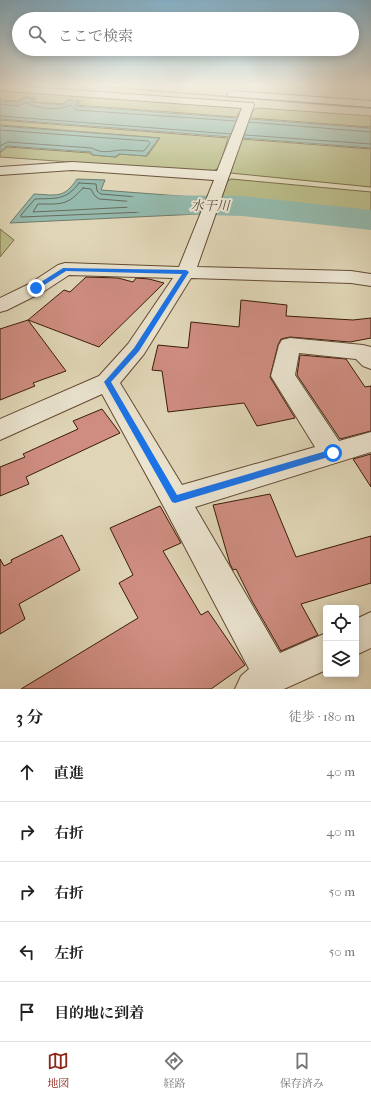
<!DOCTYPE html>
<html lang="ja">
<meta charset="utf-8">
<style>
:root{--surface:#fff;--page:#f6f6f6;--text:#222;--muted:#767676;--line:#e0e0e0;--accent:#8f2418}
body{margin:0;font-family:"IM FELL French Canon","Noto Serif JP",serif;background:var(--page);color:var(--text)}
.controls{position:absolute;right:12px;bottom:12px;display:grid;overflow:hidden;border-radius:4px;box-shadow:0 2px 10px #0003}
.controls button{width:36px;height:36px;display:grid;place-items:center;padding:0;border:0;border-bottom:1px solid var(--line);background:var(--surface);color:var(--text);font:20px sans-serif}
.stop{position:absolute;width:12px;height:12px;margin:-9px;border:3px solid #1a73e8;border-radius:50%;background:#fff}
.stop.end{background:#1a73e8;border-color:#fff;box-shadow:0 1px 4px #0008}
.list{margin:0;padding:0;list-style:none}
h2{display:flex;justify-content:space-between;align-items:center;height:52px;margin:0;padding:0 16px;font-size:17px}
h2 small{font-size:13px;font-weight:400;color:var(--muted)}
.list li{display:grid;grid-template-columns:26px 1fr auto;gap:12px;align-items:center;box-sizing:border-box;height:60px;padding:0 16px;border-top:1px solid var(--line)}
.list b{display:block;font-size:15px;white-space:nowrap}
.list em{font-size:13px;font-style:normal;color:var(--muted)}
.icon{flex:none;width:22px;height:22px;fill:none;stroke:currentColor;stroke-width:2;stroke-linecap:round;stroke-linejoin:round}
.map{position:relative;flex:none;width:371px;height:689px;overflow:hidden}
.search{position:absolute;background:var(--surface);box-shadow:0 2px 10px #0003;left:12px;right:12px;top:12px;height:44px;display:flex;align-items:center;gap:10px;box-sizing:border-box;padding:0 14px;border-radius:22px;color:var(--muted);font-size:15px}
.sheet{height:352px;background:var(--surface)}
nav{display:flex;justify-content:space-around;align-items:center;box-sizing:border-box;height:56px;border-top:1px solid var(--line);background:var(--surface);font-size:11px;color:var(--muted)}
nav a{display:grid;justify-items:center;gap:2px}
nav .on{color:var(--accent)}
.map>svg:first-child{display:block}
.green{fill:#babc89;stroke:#7a6c48}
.water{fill:#94b9ac;stroke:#707a6a}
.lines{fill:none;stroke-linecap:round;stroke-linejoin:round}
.shore{stroke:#686a5a;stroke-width:1}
.stream{fill:#707a6a;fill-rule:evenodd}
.river{fill:#94b9ac;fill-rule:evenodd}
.building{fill:#cf8d81;stroke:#3b1c07}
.minor-casing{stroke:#644a33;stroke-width:2}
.minor{fill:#ebe4d0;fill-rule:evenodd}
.route{fill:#1a73e8}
.labels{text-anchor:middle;stroke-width:4;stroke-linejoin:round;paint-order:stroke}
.far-water-label{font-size:13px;font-style:italic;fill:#564b39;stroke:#ebe4d0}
</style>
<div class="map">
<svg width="371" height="689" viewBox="0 0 371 689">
<rect width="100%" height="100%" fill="#e0d6b7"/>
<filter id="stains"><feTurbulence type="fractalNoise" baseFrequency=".005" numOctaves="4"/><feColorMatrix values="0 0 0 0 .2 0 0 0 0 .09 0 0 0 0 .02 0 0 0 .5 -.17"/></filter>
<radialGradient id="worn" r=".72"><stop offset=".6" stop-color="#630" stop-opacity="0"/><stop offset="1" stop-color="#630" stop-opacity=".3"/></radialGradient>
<g class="green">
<polygon points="0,88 238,106 241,109 237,117 76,105 81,101 68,100 63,104 32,102 36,98 24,97 18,101 0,100"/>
<polygon points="258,108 371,116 371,127 250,118 253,110"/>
<polygon points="0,120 228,138 219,168 211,172 0,157 0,153 7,147 90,153 92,155 116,157 120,154 147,156 160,138 0,125"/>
<polygon points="241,139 371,149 371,187 230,173"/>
<polygon points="231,179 371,192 371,212 222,197 225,182"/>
<polygon points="0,229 14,240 0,257"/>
</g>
<g class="water">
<polygon points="25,98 35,99 30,102 64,105 69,100 79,101 75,106 371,128 371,148 0,119 0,101 18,102"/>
<polygon points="0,126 159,138 146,156 119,154 115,157 93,155 91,152 7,146 0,152"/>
<path d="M77,179L105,180L101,190L206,198L199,214L10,223L34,194C56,195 64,199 77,179Z"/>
</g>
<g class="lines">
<g class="shore">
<path d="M0,104L18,106L26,102C35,109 60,111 70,105L76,110L236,121"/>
<polyline points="0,116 231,134"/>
<polyline points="249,122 371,132"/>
<path d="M0,130L148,141L150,143L144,151C136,151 128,150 121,150C111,151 101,154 92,148L8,142L0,146"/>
<polyline points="245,135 371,144"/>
<path d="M79,183L96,184L97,191L101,194L197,202L199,204L195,210L21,217V215L35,199C55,198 66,201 79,183Z"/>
<path d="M83,188L91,189L94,195L99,199L150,203L152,206L33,212L38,204C61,204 67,206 83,188Z"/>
</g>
<polygon class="stream" points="76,85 89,85 371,107 371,109"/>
<polygon class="river" points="141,195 242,196 371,210 371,230 242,216 141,213 130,211 125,204 130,197"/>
</g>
<g class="building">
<polygon points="86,277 118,278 133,282 136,278 149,279 164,283 99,347 28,320 66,371 33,383 35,386 0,400 0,329 28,320 64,290 70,292"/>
<polygon points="241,300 287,305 286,316 353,320 371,318 371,338 350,342 290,337 281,339 278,345 270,377 295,418 257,426 244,403 168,412 162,371 152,370 158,345 188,348 191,322 239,327"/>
<polygon points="300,355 346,359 365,387 371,386 371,431 340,439 297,375"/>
<polygon points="102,409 120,433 26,477 29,484 0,496 0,467 25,457 23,454 78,429 73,421"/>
<polygon points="371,454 371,487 353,459"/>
<polygon points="270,494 296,557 371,536 371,583 301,604 318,635 281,651 252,601 236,569 233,570 230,564 213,505"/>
<polygon points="160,506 181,543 163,551 201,615 208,611 245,665 211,689 21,689 138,618 119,583 133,575 110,528"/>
<polygon points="62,535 80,570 19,604 25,619 0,634 0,559 4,566 12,562 11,560"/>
</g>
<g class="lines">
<g class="minor-casing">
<g id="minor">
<polygon points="0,85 253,103 254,105 197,267 351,271 371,274 371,286 351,283 191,278 144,354 120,383 182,485 315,447 271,376 279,345 282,340 290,338 363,345 371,347 371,369 363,366 356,359 299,353 295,375 339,441 371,432 371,452 195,507 280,653 326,633 326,670 284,689 235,689 241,676 249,669 165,509 102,394 0,440 0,419 99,376 128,344 173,278 69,275 43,292 7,310 0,312 0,298 29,284 58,265 65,263 179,267 214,180 72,170 0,175 0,167 72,162 217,171 242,108 8,91 0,89"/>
<polygon points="232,91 371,101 371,107 228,96 227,94"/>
<polygon points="371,612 371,648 356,655 356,619"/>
</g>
</g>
<use href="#minor" class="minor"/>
</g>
<linearGradient id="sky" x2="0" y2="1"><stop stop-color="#86b6d0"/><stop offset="0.47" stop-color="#f1eddf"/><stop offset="1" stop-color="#f1eddf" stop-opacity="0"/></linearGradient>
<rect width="371" height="181" fill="url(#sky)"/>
<polygon class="route" points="63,268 186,270 189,272 139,351 111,382 177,495 333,449 337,453 335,455 175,503 172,502 104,382 134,348 182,274 66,271 38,289 33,289 33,287"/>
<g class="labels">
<g class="far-water-label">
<text transform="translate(210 205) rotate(1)" y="5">水干川</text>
</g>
</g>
<rect width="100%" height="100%" filter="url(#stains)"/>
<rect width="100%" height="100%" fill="url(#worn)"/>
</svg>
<div class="controls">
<button><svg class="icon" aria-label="locate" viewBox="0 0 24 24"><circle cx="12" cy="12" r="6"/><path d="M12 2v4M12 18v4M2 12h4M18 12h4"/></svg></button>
<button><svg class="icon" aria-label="layers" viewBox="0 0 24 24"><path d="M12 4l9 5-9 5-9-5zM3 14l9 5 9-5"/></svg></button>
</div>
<div class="stop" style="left:333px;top:453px"></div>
<div class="stop end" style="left:36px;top:288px"></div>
<div class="search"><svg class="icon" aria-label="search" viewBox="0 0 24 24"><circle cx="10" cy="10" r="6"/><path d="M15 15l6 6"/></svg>ここで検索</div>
</div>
<section class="sheet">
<h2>3 分<small>徒歩 · 180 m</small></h2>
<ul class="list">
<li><svg class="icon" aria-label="ahead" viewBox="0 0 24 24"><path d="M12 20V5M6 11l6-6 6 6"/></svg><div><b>直進</b></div><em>40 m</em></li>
<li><svg class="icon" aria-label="right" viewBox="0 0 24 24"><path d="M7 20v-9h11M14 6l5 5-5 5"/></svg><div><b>右折</b></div><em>40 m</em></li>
<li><svg class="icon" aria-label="right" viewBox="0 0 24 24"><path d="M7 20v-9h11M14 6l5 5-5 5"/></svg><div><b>右折</b></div><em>50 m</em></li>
<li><svg class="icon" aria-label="left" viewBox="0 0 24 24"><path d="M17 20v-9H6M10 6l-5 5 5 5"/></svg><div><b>左折</b></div><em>50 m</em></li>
<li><svg class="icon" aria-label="arrive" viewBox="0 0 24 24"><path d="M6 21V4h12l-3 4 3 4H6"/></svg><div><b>目的地に到着</b></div></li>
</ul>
</section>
<nav>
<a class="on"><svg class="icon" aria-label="map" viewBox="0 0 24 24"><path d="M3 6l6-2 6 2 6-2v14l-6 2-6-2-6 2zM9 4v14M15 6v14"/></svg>地図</a>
<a><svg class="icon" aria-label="directions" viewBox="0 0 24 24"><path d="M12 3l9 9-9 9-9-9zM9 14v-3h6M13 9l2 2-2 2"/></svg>経路</a>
<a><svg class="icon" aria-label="saved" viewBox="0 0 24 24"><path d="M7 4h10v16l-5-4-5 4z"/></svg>保存済み</a>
</nav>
